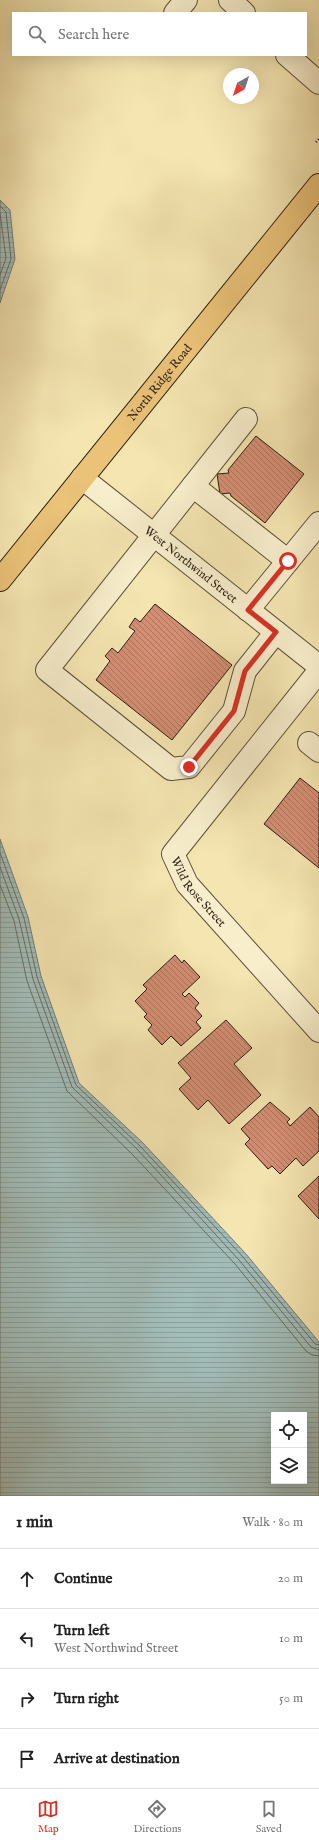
<!DOCTYPE html>
<meta charset="utf-8">
<style>
:root{--surface:#fff;--page:#f2f2f2;--text:#222;--muted:#767676;--line:#e0e0e0;--accent:#d93025}
body{margin:0;font-family:"IM FELL English",serif;background:var(--page);color:var(--text)}
.controls{position:absolute;right:12px;bottom:12px;display:grid;overflow:hidden;border-radius:0px;box-shadow:0 4px 16px #0002}
.controls button{width:36px;height:36px;display:grid;place-items:center;padding:0;border:0;border-bottom:1px solid var(--line);background:var(--surface);color:var(--text);font:20px sans-serif}
.compass{position:absolute;left:223px;top:68px;width:36px;height:36px;border-radius:50%;background:var(--surface);box-shadow:0 4px 16px #0002;rotate:219deg}
.stop{position:absolute;width:12px;height:12px;margin:-9px;border:3px solid #d93025;border-radius:50%;background:#fff}
.stop.end{background:#d93025;border-color:#fff;box-shadow:0 1px 4px #0008}
.list{margin:0;padding:0;list-style:none}
h2{display:flex;justify-content:space-between;align-items:center;height:52px;margin:0;padding:0 16px;font-size:17px}
h2 small{font-size:13px;font-weight:400;color:var(--muted)}
.list li{display:grid;grid-template-columns:26px 1fr auto;gap:12px;align-items:center;box-sizing:border-box;height:60px;padding:0 16px;border-top:1px solid var(--line)}
.list b{display:block;font-size:15px;white-space:nowrap}
.list p{margin:0;font-size:13px;white-space:nowrap;color:var(--muted)}
.list em{font-size:13px;font-style:normal;color:var(--muted)}
.icon{flex:none;width:22px;height:22px;fill:none;stroke:currentColor;stroke-width:2;stroke-linecap:round;stroke-linejoin:round}
.map{position:relative;flex:none;width:319px;height:1496px;overflow:hidden}
.search{position:absolute;background:var(--surface);box-shadow:0 4px 16px #0002;left:12px;right:12px;top:12px;height:44px;display:flex;align-items:center;gap:10px;box-sizing:border-box;padding:0 14px;border-radius:0px;color:var(--muted);font-size:15px}
.sheet{height:292px;background:var(--surface)}
nav{display:flex;justify-content:space-around;align-items:center;box-sizing:border-box;height:56px;border-top:1px solid var(--line);background:var(--surface);font-size:11px;color:var(--muted)}
nav a{display:grid;justify-items:center;gap:2px}
nav .on{color:var(--accent)}
.map>svg:first-child{display:block}
.water{fill:url(#water-rules);stroke:#727d75;fill-rule:evenodd}
.lines{fill:none;stroke-linecap:round;stroke-linejoin:round}
.shore{stroke:#666d64;stroke-width:1}
.building{fill:url(#building-back-hatch);stroke:#291e11}
.minor-casing{stroke:#5c5039;stroke-width:24}
.major-casing{stroke:#291e11;stroke-width:24}
.path{stroke:#291e11;stroke-width:2.5;stroke-dasharray:1 2;stroke-linecap:butt}
.minor{stroke:#f8eecc;stroke-width:22}
.major{stroke:#eac278;stroke-width:22}
.route{stroke:#d93025;stroke-width:5}
.labels{text-anchor:middle;stroke-width:3.5;stroke-linejoin:round;paint-order:stroke}
.street-label{font-size:12px;fill:#291e11;stroke:#f8eecc}
</style>
<div class="map">
<svg width="319" height="1496" viewBox="0 0 319 1496">
<defs>
<pattern id="water-rules" width="6" height="5" patternUnits="userSpaceOnUse"><rect width="6" height="5" fill="#a2bcb8"/><path d="M0 2.5h6" fill="none" stroke="#8ca19d"/></pattern>
<pattern id="building-back-hatch" width="6" height="6" patternUnits="userSpaceOnUse"><rect width="6" height="6" fill="#d48e73"/><path d="M-1 5l2 2M0 0l6 6M5-1l2 2" fill="none" stroke="#ac735d"/></pattern>
</defs>
<rect width="100%" height="100%" fill="#f4e5b1"/>
<filter id="stains"><feTurbulence type="fractalNoise" baseFrequency=".005" numOctaves="4"/><feColorMatrix values="0 0 0 0 .2 0 0 0 0 .09 0 0 0 0 .02 0 0 0 .5 -.17"/></filter>
<radialGradient id="worn" r=".72"><stop offset=".6" stop-color="#630" stop-opacity="0"/><stop offset="1" stop-color="#630" stop-opacity=".3"/></radialGradient>
<g class="water">
<polygon points="0,200 10,210 15,259 0,303"/>
<path d="M0,839L28,917L41,976L79,1083L143,1143L246,1254L319,1342V1496H0ZM274,1415H304V1481H274Z"/>
</g>
<g class="lines">
<g class="shore">
<polyline points="0,206 6,212 11,259 0,290"/>
<polyline points="0,213 6,258 0,275"/>
<polyline points="0,853 24,918 37,977 76,1085 140,1146 243,1257 311,1339 315,1344 319,1345"/>
<polyline points="0,867 19,919 33,979 72,1087 137,1149 239,1260 311,1347 319,1350"/>
<polyline points="0,885 14,921 27,981 67,1091 132,1154 235,1264 306,1351 312,1355 319,1356"/>
</g>
</g>
<g class="building">
<polygon points="256,436 304,474 265,523 231,496 230,493 220,494 217,474 229,473 228,470"/>
<polygon points="155,604 232,665 172,740 96,680 110,661 105,656 112,648 118,653 135,631 129,627 135,618 140,622"/>
<polygon points="300,778 319,793 319,868 264,824"/>
<polygon points="175,955 182,963 184,960 200,977 182,994 185,997 189,993 199,1003 195,1008 202,1016 196,1022 201,1028 181,1046 171,1036 162,1045 148,1030 152,1025 144,1017 147,1014 135,1001 147,989 143,985"/>
<polygon points="226,1020 252,1048 234,1064 261,1095 229,1124 208,1100 198,1110 179,1089 191,1078 178,1063"/>
<polygon points="270,1102 290,1119 287,1122 290,1126 310,1107 319,1117 319,1151 303,1166 296,1158 280,1174 272,1166 268,1169 245,1144 250,1139 241,1129"/>
<polygon points="319,1176 319,1219 298,1196"/>
</g>
<g class="lines">
<g class="minor-casing">
<g id="minor">
<polyline points="230,0 244,13"/>
<polyline points="175,13 186,0"/>
<polyline points="287,55 319,83"/>
<polyline points="246,419 47,670 171,769 189,767 234,711 245,671 276,632"/>
<path id="s1" d="M82,478L319,666"/>
<polyline points="193,486 288,561"/>
<polyline points="248,610 319,523"/>
<path id="s2" d="M319,671L173,854L187,884L319,1031"/>
<polyline points="309,743 319,751"/>
</g>
</g>
<g class="major-casing">
<g id="major">
<path id="s3" d="M0,580L319,185"/>
</g>
</g>
<polyline class="path" points="316,142 319,139"/>
<use href="#minor" class="minor"/>
<use href="#major" class="major"/>
</g>
<g class="lines">
<polyline class="route" points="189,767 234,711 245,671 276,632 248,610 288,561"/>
</g>
<g class="labels">
<g class="street-label">
<text dy="4" stroke="none"><textPath href="#s3" startOffset="254">North Ridge Road</textPath></text>
<text dy="4" stroke="none"><textPath href="#s1" startOffset="139">West Northwind Street</textPath></text>
<text dy="4" stroke="none"><textPath href="#s2" startOffset="280">Wild Rose Street</textPath></text>
</g>
</g>
<rect width="100%" height="100%" filter="url(#stains)"/>
<rect width="100%" height="100%" fill="url(#worn)"/>
</svg>
<div class="controls">
<button><svg class="icon" aria-label="locate" viewBox="0 0 24 24"><circle cx="12" cy="12" r="6"/><path d="M12 2v4M12 18v4M2 12h4M18 12h4"/></svg></button>
<button><svg class="icon" aria-label="layers" viewBox="0 0 24 24"><path d="M12 4l9 5-9 5-9-5zM3 14l9 5 9-5"/></svg></button>
</div>
<svg class="compass" viewBox="-18 -18 36 36"><path d="M0-13l5 13h-10z" fill="#e53935"/><path d="M0 13l5-13h-10z" fill="#767676"/></svg>
<div class="stop" style="left:288px;top:561px"></div>
<div class="stop end" style="left:189px;top:767px"></div>
<div class="search"><svg class="icon" aria-label="search" viewBox="0 0 24 24"><circle cx="10" cy="10" r="6"/><path d="M15 15l6 6"/></svg>Search here</div>
</div>
<section class="sheet">
<h2>1 min<small>Walk · 80 m</small></h2>
<ul class="list">
<li><svg class="icon" aria-label="ahead" viewBox="0 0 24 24"><path d="M12 20V5M6 11l6-6 6 6"/></svg><div><b>Continue</b></div><em>20 m</em></li>
<li><svg class="icon" aria-label="left" viewBox="0 0 24 24"><path d="M17 20v-9H6M10 6l-5 5 5 5"/></svg><div><b>Turn left</b><p>West Northwind Street</p></div><em>10 m</em></li>
<li><svg class="icon" aria-label="right" viewBox="0 0 24 24"><path d="M7 20v-9h11M14 6l5 5-5 5"/></svg><div><b>Turn right</b></div><em>50 m</em></li>
<li><svg class="icon" aria-label="arrive" viewBox="0 0 24 24"><path d="M6 21V4h12l-3 4 3 4H6"/></svg><div><b>Arrive at destination</b></div></li>
</ul>
</section>
<nav>
<a class="on"><svg class="icon" aria-label="map" viewBox="0 0 24 24"><path d="M3 6l6-2 6 2 6-2v14l-6 2-6-2-6 2zM9 4v14M15 6v14"/></svg>Map</a>
<a><svg class="icon" aria-label="directions" viewBox="0 0 24 24"><path d="M12 3l9 9-9 9-9-9zM9 14v-3h6M13 9l2 2-2 2"/></svg>Directions</a>
<a><svg class="icon" aria-label="saved" viewBox="0 0 24 24"><path d="M7 4h10v16l-5-4-5 4z"/></svg>Saved</a>
</nav>
